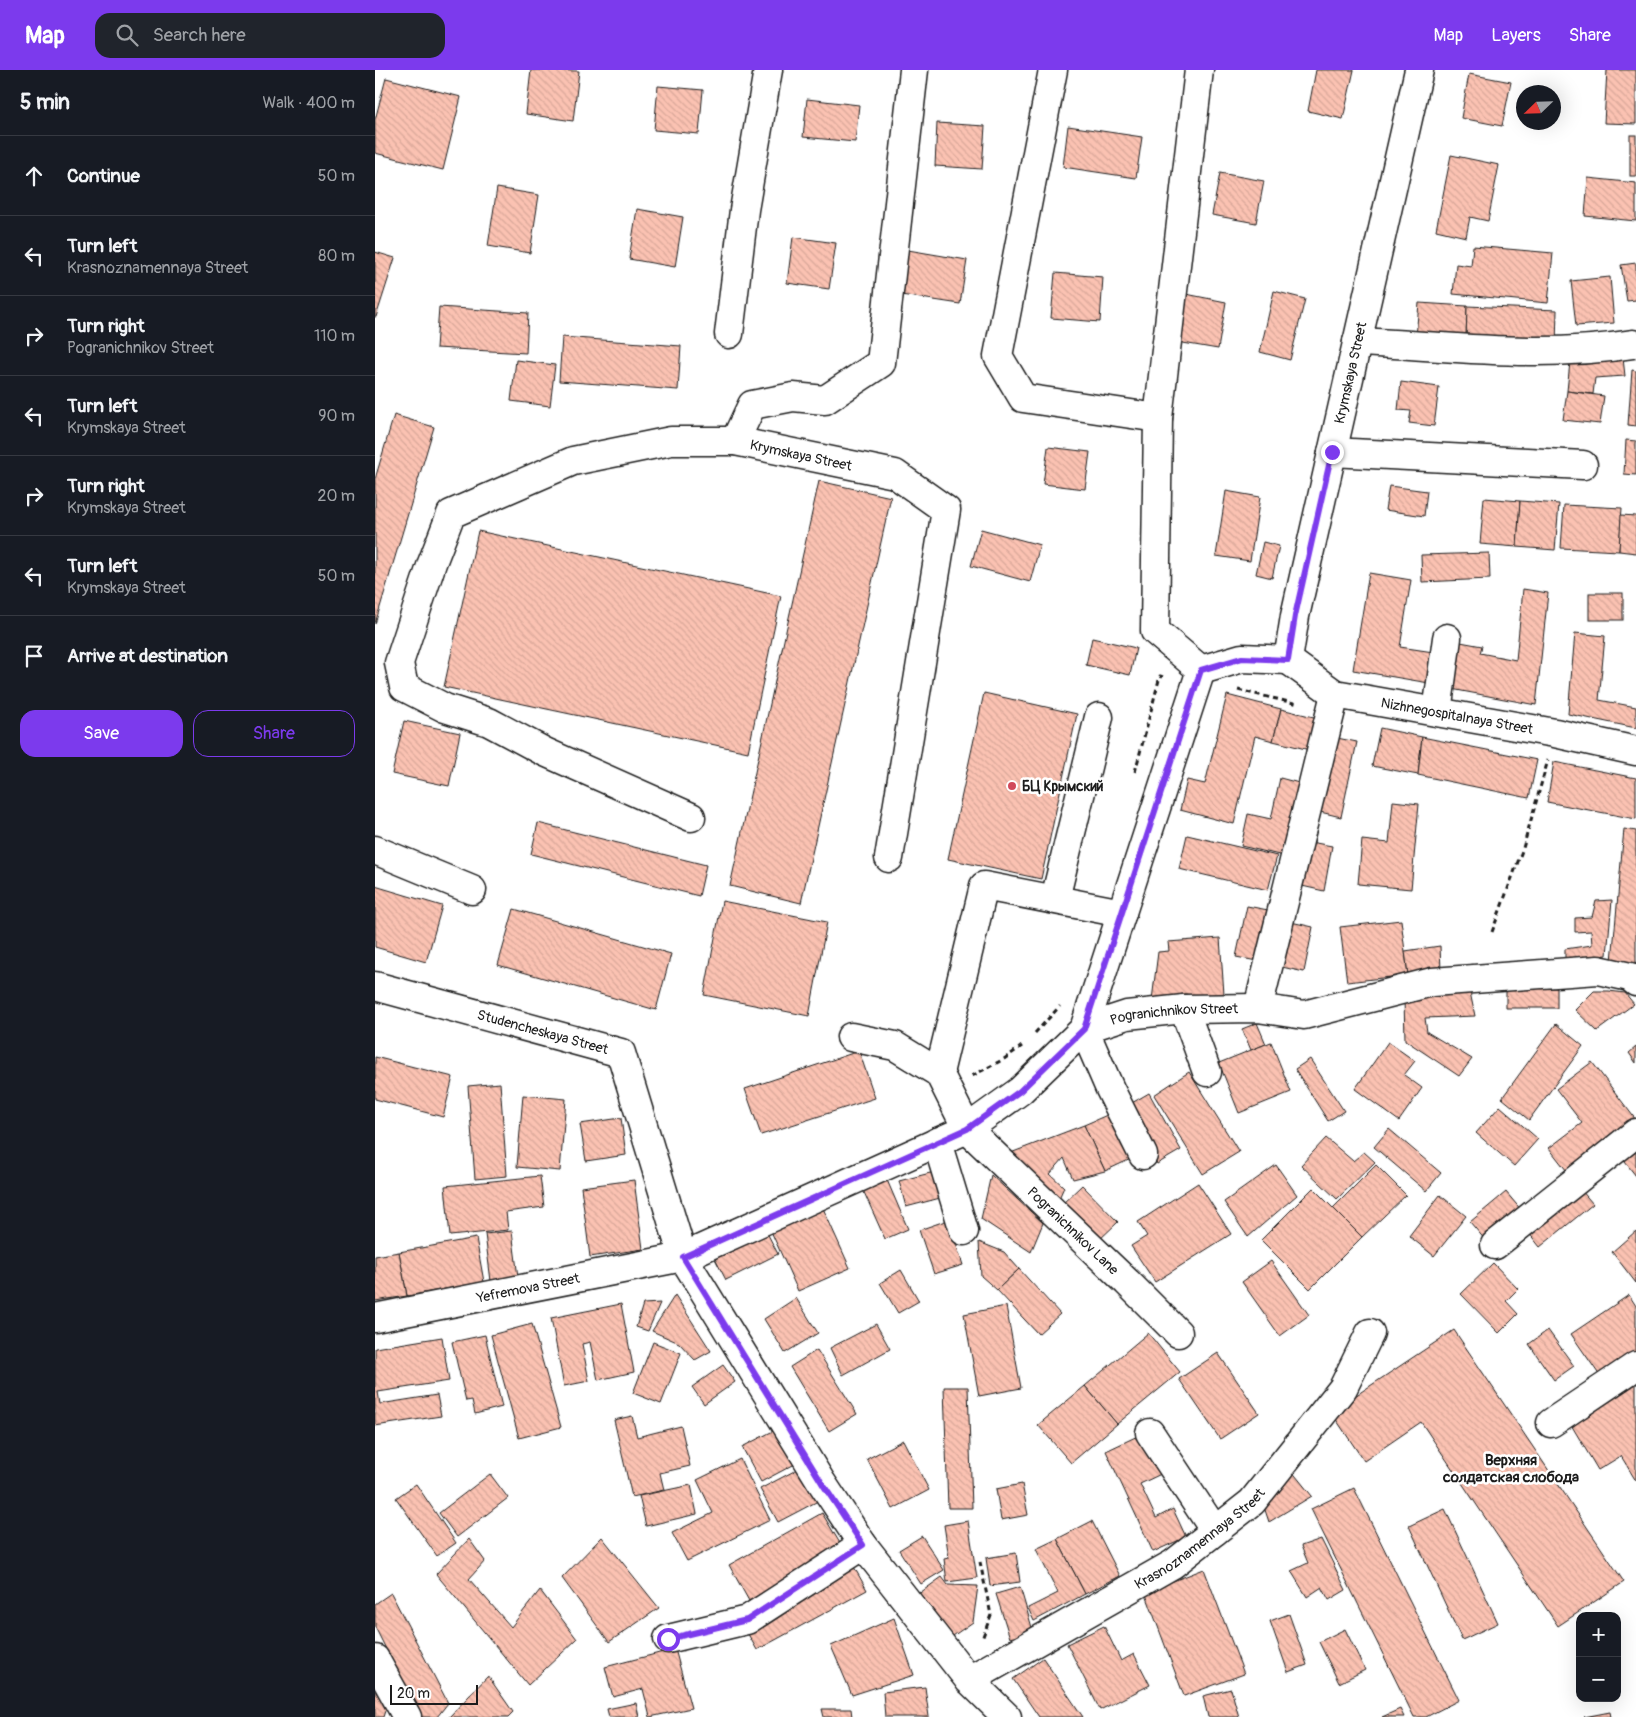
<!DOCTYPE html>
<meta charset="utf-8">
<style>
:root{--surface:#171b24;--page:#20242c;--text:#f1f3f6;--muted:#9ea1a6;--line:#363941;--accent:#7c3aed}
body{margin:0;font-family:Pangolin,sans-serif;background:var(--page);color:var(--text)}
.controls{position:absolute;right:15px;bottom:15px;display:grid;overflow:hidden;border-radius:10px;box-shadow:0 5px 20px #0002}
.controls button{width:45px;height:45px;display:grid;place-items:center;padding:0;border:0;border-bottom:1px solid var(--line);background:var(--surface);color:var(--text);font:25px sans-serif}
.compass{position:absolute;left:1141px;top:15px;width:45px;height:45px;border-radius:50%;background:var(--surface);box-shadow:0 5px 20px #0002;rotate:247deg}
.scale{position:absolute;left:15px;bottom:12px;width:88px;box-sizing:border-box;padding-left:5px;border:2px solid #1c1c1c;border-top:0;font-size:14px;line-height:18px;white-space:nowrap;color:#1c1c1c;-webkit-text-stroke:4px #fff;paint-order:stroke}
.stop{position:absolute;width:15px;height:15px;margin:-11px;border:4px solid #7c3aed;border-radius:50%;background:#fff}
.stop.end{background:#7c3aed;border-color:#fff;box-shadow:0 1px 5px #0008}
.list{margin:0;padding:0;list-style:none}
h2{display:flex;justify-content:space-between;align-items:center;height:65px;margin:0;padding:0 20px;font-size:21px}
h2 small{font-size:16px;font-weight:400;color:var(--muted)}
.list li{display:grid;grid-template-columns:32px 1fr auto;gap:15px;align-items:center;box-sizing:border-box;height:80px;padding:0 20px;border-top:1px solid var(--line)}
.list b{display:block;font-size:19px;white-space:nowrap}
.list p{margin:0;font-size:16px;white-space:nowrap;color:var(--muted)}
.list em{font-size:16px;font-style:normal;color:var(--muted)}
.actions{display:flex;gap:10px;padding:15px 20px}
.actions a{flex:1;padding:11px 0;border:1px solid var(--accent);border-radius:15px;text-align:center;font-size:18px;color:var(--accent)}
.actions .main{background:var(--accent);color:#fff}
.icon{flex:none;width:28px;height:28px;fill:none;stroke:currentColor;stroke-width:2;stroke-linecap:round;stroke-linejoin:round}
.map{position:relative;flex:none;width:1261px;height:1647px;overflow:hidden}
header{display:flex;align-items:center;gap:30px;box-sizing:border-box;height:70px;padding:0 25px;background:var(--accent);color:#fff}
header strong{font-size:24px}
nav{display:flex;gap:28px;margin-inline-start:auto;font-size:18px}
.search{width:350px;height:45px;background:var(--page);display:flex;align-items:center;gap:12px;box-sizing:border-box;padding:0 18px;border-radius:15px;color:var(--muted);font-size:19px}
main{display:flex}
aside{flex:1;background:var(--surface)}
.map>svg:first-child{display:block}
.building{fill:url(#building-back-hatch);stroke:#1c1c1c}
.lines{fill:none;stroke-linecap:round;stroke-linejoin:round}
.minor-casing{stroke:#1c1c1c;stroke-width:31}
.path{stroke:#1c1c1c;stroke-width:3;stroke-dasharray:5 4;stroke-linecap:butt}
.minor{stroke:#fff;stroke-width:28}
.route{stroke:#7c3aed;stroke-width:6}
.poi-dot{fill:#d1495b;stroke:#fff;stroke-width:2}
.labels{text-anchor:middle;stroke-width:5;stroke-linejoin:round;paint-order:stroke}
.street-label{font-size:14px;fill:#1c1c1c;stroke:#fff}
.poi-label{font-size:14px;font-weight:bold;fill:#1c1c1c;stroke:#fff;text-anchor:start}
.neighbourhood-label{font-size:15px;font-weight:bold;fill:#1c1c1c;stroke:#fff}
</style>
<header>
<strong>Map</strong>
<div class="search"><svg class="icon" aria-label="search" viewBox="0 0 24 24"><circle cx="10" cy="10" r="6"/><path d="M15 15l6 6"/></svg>Search here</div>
<nav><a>Map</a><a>Layers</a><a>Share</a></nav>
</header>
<main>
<aside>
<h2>5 min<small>Walk · 400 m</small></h2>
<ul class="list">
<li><svg class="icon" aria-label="ahead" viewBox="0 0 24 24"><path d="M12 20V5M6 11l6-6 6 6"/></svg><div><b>Continue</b></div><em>50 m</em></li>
<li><svg class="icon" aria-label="left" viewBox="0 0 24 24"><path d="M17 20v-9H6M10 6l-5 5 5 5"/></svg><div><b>Turn left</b><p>Krasnoznamennaya Street</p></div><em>80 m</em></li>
<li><svg class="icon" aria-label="right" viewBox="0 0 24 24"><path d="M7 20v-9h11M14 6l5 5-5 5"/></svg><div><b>Turn right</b><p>Pogranichnikov Street</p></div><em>110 m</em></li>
<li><svg class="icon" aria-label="left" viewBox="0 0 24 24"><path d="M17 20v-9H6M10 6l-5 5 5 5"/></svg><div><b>Turn left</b><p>Krymskaya Street</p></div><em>90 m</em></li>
<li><svg class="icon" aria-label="right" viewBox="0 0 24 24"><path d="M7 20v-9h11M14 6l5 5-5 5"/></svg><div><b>Turn right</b><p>Krymskaya Street</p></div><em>20 m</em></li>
<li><svg class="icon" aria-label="left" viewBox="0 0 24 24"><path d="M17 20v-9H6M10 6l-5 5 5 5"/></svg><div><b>Turn left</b><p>Krymskaya Street</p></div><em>50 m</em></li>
<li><svg class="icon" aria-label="arrive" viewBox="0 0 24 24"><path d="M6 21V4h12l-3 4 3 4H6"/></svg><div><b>Arrive at destination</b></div></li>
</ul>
<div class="actions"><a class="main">Save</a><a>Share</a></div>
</aside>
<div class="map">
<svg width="1261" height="1647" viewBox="0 0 1261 1647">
<defs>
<pattern id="building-back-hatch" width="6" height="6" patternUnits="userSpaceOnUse" patternTransform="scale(1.25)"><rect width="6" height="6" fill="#fbc2b2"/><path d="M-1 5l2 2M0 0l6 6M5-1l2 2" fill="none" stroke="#d7a698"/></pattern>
</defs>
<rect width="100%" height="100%" fill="#fff"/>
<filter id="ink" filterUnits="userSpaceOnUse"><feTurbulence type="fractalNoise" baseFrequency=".02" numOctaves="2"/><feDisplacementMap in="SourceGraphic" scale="10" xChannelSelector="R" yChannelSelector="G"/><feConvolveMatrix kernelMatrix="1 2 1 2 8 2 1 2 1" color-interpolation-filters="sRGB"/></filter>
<g filter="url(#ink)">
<g class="building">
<polygon points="156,0 204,1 198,51 151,44"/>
<polygon points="941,0 979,0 968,49 933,41"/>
<polygon points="1232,0 1261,0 1261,54 1229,53"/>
<polygon points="1094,4 1136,12 1127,56 1086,48"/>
<polygon points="11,8 86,27 68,100 0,83 0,50"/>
<polygon points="283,16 328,20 324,64 279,60"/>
<polygon points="432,29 484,35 480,72 428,67"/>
<polygon points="562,53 610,56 607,99 560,96"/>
<polygon points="693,56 767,67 761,108 688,97"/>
<rect x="1255" y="65" width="6" height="41"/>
<polygon points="1076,85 1124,95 1113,151 1095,147 1091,167 1061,160"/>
<polygon points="845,103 889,111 881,153 837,145"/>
<polygon points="1213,108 1261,113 1261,151 1210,146"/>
<polygon points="122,118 164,125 155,183 113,176"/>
<polygon points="262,139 308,147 300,197 254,189"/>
<polygon points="418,167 461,173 454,219 412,213"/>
<polygon points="1098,176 1178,183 1173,233 1078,224 1081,194 1096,196"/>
<polygon points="533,180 592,190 585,234 526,225"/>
<polygon points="0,182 20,188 1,247 0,247"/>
<polygon points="1261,193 1261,230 1252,231 1246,195"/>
<polygon points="680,203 728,207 725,252 676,248"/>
<polygon points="1235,207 1239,253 1201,256 1196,211"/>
<polygon points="899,221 930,229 915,290 885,282"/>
<polygon points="811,224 851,232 843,279 802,272"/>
<polygon points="1044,233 1092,236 1091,271 1041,267"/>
<polygon points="1092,236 1182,240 1181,275 1091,271"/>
<polygon points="64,237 153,243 151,283 61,278"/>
<polygon points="187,267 306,276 303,320 184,311"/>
<polygon points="1248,288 1250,306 1220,308 1218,324 1192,321 1195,292"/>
<polygon points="141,290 180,295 175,336 136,331"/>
<polygon points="1257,300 1261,301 1261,356 1253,355"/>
<polygon points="1026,312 1064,317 1059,356 1034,353 1036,341 1023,340"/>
<polygon points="1192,321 1229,326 1225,354 1188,350"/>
<polygon points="19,345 59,357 0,554 0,409"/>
<polygon points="1251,370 1261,371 1261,405 1249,404"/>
<polygon points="673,377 715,382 710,419 668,414"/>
<polygon points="444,411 516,427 426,833 355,816"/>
<polygon points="1014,416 1052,421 1049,446 1010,440"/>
<polygon points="851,421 885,427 875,491 841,486"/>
<polygon points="1109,428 1145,431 1142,477 1105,474"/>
<polygon points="1145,431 1184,434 1180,480 1142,477"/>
<polygon points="1189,435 1247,438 1244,481 1186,478"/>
<polygon points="1246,445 1261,446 1261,483 1244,481"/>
<polygon points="606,459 665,475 655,512 596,496"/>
<polygon points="103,461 406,526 373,682 69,617"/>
<polygon points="888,472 904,476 897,508 881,504"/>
<polygon points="1114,483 1115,509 1047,512 1046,485"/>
<polygon points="994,503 1036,510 1025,577 1065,583 1060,614 978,600"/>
<polygon points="1148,519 1173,523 1161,635 1071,618 1080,571 1107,576 1105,583 1141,590"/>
<rect x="1214" y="523" width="34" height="27"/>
<polygon points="1200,563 1230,566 1224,630 1261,637 1261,658 1193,644"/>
<polygon points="717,568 761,578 755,605 711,595"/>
<polygon points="609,623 702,644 666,809 573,789"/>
<polygon points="852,625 906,639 898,671 880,666 859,754 805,740 812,710 830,714"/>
<polygon points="906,639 947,649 939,681 898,671"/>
<polygon points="29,651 85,663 74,716 17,704"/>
<polygon points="1005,658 1047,667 1043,705 997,696"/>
<polygon points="957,667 982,672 966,747 941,741"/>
<polygon points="1047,667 1162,690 1154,728 1043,705"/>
<polygon points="1179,692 1261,708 1261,749 1172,732"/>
<polygon points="905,708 928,714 913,787 866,776 873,744 896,749"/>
<polygon points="1018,731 1044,734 1036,819 983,814 987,770 1014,773"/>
<polygon points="163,753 331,795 324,826 156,784"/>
<polygon points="1249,759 1261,761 1261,893 1237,891"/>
<polygon points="812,765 902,786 893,820 804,799"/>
<polygon points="935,772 957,776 949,821 927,816"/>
<polygon points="0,816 67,836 51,892 0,877"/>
<polygon points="1237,830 1232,885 1190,891 1190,879 1217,875 1216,861 1200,862 1200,848 1217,847 1221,831"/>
<polygon points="347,831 452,852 434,946 329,925"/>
<polygon points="872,836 893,840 882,891 861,887"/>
<polygon points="139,839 296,884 281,940 123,895"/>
<polygon points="1026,850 1033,905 972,912 965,857"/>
<polygon points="916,852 938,857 929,902 907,897"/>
<polygon points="845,868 849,924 777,930 783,882 794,881 793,872"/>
<polygon points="1065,876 1066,901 1033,905 1030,881"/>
<polygon points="1182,918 1182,938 1131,938 1131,919"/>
<polygon points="1219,921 1234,921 1250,923 1259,934 1222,961 1200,940"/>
<polygon points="1095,922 1100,946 1050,948 1052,962 1097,989 1084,1006 1030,970 1029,928"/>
<polygon points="882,953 891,974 876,980 867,959"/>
<polygon points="1181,954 1208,976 1154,1050 1127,1028"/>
<polygon points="896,972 916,1022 864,1043 844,993"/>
<polygon points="1013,972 1040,991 1029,1005 1047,1018 1024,1051 980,1019"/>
<polygon points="1261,977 1261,993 1254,983"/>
<polygon points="484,981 500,1028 386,1065 370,1019"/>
<polygon points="0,987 78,1007 68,1047 0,1029"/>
<polygon points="935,989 969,1041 953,1051 920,999"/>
<polygon points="1217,992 1261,1050 1195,1105 1174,1078 1207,1053 1181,1019"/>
<polygon points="814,1002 864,1082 828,1104 779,1025"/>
<polygon points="125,1013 132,1106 100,1109 93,1016"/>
<polygon points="774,1023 806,1080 782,1094 750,1037"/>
<polygon points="148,1025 191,1029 185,1101 142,1097"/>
<polygon points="1125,1036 1163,1069 1139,1096 1101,1063"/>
<polygon points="739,1042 760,1087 730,1101 709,1055"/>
<polygon points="246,1048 251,1085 211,1091 205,1054"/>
<polygon points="709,1055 730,1101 698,1109 689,1088 675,1104 689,1117 681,1135 633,1084"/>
<polygon points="1014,1059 1066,1103 1051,1121 999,1077"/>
<polygon points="951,1068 978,1091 989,1082 1000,1092 962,1129 926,1095"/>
<polygon points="1261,1075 1261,1106 1246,1087"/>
<polygon points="901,1095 922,1125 873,1167 849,1132"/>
<polygon points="1001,1095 1031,1125 987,1167 958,1138"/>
<polygon points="563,1101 569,1127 531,1137 524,1111"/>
<polygon points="616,1105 668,1153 656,1182 606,1149"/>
<polygon points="165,1106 169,1137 131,1142 133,1160 75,1166 70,1116"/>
<polygon points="259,1110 268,1179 215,1187 206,1117"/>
<polygon points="512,1110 533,1159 510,1169 488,1120"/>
<polygon points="823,1113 856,1164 780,1212 756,1176 772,1166 763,1152"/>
<polygon points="707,1115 743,1152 722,1172 686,1135"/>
<polygon points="938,1118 987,1167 935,1219 886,1170"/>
<polygon points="1206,1120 1218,1134 1165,1177 1154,1163"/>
<polygon points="1131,1122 1147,1141 1111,1171 1095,1152"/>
<polygon points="1065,1125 1091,1146 1059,1186 1034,1166"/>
<polygon points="447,1136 475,1198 423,1221 395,1159"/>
<polygon points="573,1150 588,1195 559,1204 544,1160"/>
<polygon points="389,1157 403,1184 351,1210 337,1183"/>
<polygon points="137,1161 143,1207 116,1211 110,1164"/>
<polygon points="1261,1161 1261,1213 1237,1182"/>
<polygon points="101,1168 109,1212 32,1226 24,1182"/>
<polygon points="604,1172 629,1182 644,1199 622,1220 606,1206"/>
<polygon points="24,1182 32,1226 0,1231 0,1186"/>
<polygon points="896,1191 934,1245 905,1266 867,1212"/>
<polygon points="1118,1193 1143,1219 1131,1231 1143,1244 1124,1263 1086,1224"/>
<polygon points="644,1199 685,1244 663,1264 622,1220"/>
<polygon points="526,1200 544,1231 523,1243 505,1213"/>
<polygon points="300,1225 336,1281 320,1290 304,1273 277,1261"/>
<polygon points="1254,1225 1261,1236 1261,1281 1225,1306 1196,1264"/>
<polygon points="421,1228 443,1263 410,1283 389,1249"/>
<polygon points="285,1233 273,1261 261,1257 268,1234"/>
<polygon points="246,1234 259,1302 223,1310 215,1272 207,1274 214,1311 189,1316 176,1248"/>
<polygon points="631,1236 646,1318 604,1326 589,1244"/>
<polygon points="157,1254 186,1357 144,1368 116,1265"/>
<polygon points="501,1254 515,1279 468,1305 455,1278"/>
<polygon points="1079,1260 1249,1512 1183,1556 1046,1352 989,1391 956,1342"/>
<polygon points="1173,1260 1199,1296 1179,1310 1154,1274"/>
<polygon points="773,1263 805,1302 742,1354 710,1316"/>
<polygon points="110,1265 127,1337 100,1344 97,1330 91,1331 77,1272"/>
<polygon points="67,1267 74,1311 3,1322 5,1334 62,1325 66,1346 0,1356 0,1278"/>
<polygon points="278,1272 306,1283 286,1334 258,1323"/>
<polygon points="442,1280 482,1344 454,1361 415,1297"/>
<polygon points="843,1283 884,1343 845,1369 804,1309"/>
<polygon points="348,1295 360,1312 329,1334 317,1317"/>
<polygon points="1261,1308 1261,1411 1246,1386 1223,1400 1192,1348"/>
<polygon points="710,1316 742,1354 696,1393 663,1355"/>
<polygon points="569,1317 593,1317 597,1438 573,1438"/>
<polygon points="257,1346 262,1367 306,1356 315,1396 285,1403 289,1420 257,1427 239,1350"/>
<polygon points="402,1359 420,1394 386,1412 367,1377"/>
<polygon points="769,1363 788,1403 765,1414 781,1448 798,1439 811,1467 778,1482 731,1381"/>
<polygon points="528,1370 554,1420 518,1439 492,1389"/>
<polygon points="365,1389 395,1450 312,1491 297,1463 338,1443 322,1410"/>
<polygon points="425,1398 443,1431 403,1452 385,1419"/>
<polygon points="916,1400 937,1426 894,1452 887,1431"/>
<polygon points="115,1404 133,1428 82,1467 64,1443"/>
<polygon points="41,1414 81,1473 62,1486 21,1428"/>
<polygon points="647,1414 653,1445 626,1450 621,1419"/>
<polygon points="316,1415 322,1444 271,1456 264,1426"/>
<polygon points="979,1418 1084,1630 1051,1647 1039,1647 936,1439"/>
<polygon points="1070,1439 1123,1553 1087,1570 1034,1456"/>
<polygon points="447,1443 466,1475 374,1531 354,1495"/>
<polygon points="593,1451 602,1508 572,1512 569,1489 574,1488 569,1455"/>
<polygon points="717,1451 745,1506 710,1524 682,1469"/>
<polygon points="547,1466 569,1500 546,1514 524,1480"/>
<polygon points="227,1467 284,1538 234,1572 187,1508"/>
<polygon points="94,1469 110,1491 94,1509 136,1557 165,1520 202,1569 153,1615 61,1504"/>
<polygon points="682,1469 710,1524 659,1551 653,1538 683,1523 661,1479"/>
<polygon points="946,1469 971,1520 954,1530 947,1517 932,1527 916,1501 933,1493 926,1476"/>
<polygon points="641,1483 645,1512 615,1516 611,1488"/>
<polygon points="479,1497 492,1520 382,1580 369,1557"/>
<polygon points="829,1499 869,1604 809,1626 770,1522"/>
<polygon points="567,1507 573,1515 603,1516 598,1552 575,1568 542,1525"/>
<polygon points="645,1517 658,1561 635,1568 621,1524"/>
<polygon points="16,1523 73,1633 62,1647 45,1647 0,1557 0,1534"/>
<polygon points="914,1544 932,1595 913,1602 895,1551"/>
<polygon points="519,1548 539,1605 477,1625 456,1576"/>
<polygon points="729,1556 746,1591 759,1584 775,1615 725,1640 692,1574"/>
<polygon points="970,1559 990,1600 964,1613 944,1572"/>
<polygon points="300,1579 316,1638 275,1647 268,1619 238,1627 230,1597"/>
<polygon points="668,1588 708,1647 664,1647 638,1609"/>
<polygon points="113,1606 138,1642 133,1647 74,1647"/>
<polygon points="550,1617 554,1647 510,1647 508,1622"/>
<polygon points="0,1618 12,1635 8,1647 0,1647"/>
<polygon points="856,1619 864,1647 833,1647 828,1626"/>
<polygon points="261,1633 264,1647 234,1647 232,1639"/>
<polygon points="447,1639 476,1639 477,1647 449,1647"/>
<polygon points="1025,1639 1029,1647 1007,1647"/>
<polygon points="1235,1642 1236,1647 1209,1647"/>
</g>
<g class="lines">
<g class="minor-casing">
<g id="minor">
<polyline points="678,0 623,286 648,328 783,348"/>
<polyline points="824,0 783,348 780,561 826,600"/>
<polyline points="354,264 369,140 393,0"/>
<path d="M982,272C1074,276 1166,289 1258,274"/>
<polyline points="957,382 1208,395"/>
<path id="s1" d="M913,590L920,546L1044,0"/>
<path id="s2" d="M913,590L960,624L1180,663L1261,681"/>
<polyline points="1062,642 1072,568"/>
<polyline points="316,747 170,682 114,652 70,638 29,617 24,593 57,493 76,444 198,391 296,371 360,371"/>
<polyline points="0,780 97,820"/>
<polyline points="514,788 571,440 520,404 360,371 377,335 418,327 450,330 506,293 539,0"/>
<polyline points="680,829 724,647"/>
<path id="s3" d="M0,916L246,983L308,1187L447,1413L488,1475L594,1610L632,1647"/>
<polyline points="883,938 960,624"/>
<polyline points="809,939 832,1002"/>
<polyline points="709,959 826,600 867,588 913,590"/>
<polyline points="709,959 735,1019 768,1085"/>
<path id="s4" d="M476,967L520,976L564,1003L592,1059L752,1212L803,1263"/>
<polyline points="564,1003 609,816 747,843"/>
<polyline points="562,1072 589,1161"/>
<polyline points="1120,1175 1261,1063"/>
<path id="s5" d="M0,1248L308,1187L592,1059L645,1021L709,959L752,945L809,939L883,938L929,945L1057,912L1223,900L1255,907L1261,912"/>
<polyline points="1176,1353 1261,1296"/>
<polyline points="775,1363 840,1461"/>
<polyline points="293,1569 372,1550 488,1475"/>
<polyline points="0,1589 32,1647"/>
<path id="s6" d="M594,1610L798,1494L877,1432L968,1318L995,1263"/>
</g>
</g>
<g class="path">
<polyline points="863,620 923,634"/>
<polyline points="760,702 785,606 788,607"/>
<polyline points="1117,862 1148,778 1173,690"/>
<polyline points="660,963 685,936"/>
<polyline points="597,1006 629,989 647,976"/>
<polyline points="605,1492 616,1545 607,1569"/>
</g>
<use href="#minor" class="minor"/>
</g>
</g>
<g class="lines" filter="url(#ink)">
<polyline class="route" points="293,1569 372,1550 488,1475 447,1413 308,1187 592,1059 645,1021 709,959 826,600 867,588 913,590 920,546 957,382"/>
</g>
<circle class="poi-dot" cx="637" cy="716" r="5"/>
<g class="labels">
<g class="street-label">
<text dy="5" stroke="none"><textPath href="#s1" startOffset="294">Krymskaya Street</textPath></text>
<text transform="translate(426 385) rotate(12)" y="5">Krymskaya Street</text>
<text dy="5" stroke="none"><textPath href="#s2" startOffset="182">Nizhnegospitalnaya Street</textPath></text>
<text dy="5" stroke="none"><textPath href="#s5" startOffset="872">Pogranichnikov Street</textPath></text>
<text dy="5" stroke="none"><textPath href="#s3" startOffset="174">Studencheskaya Street</textPath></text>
<text dy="5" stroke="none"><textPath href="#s4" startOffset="306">Pogranichnikov Lane</textPath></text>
<text dy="5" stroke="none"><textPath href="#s5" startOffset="156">Yefremova Street</textPath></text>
<text dy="5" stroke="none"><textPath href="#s6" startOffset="271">Krasnoznamennaya Street</textPath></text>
</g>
<g class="poi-label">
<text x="647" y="721">БЦ Крымский</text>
</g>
<g class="neighbourhood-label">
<text x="1136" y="1395">Верхняя<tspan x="1136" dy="17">солдатская слобода</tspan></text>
</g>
</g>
</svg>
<div class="controls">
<button>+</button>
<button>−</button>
</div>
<svg class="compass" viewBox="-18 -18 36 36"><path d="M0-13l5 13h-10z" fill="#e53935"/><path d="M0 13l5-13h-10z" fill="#9ea1a6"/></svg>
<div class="scale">20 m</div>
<div class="stop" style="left:293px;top:1569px"></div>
<div class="stop end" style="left:957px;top:382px"></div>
</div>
</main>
